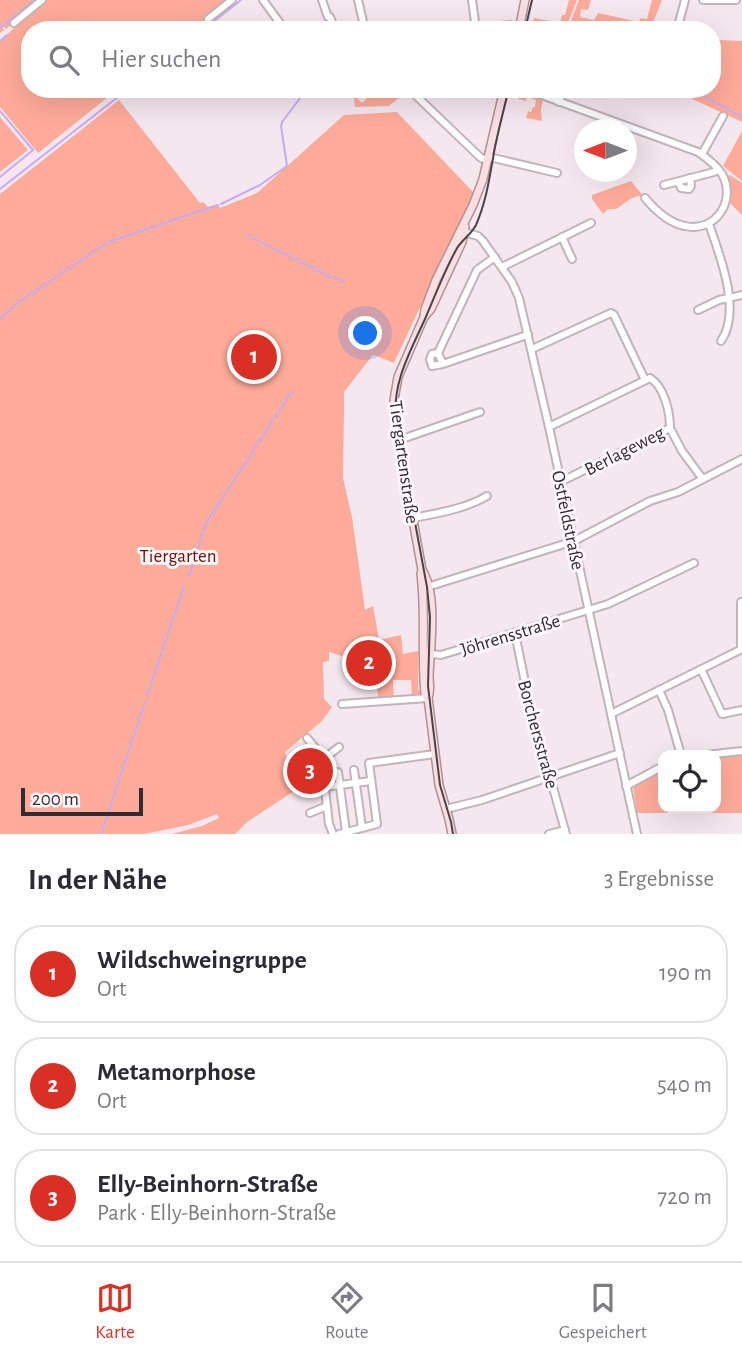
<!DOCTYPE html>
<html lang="de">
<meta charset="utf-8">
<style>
:root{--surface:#fff;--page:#f7f7f7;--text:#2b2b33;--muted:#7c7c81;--line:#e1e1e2;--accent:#d93025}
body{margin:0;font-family:"Alegreya Sans",sans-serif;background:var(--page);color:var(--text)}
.controls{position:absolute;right:21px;bottom:21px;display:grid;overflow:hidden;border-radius:14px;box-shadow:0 7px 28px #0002}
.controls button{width:63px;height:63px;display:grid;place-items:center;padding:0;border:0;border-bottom:2px solid var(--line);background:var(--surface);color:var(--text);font:35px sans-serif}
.compass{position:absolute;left:574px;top:119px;width:63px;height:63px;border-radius:50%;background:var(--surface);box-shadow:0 7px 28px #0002;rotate:270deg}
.scale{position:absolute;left:21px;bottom:18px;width:122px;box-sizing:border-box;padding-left:7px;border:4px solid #312c2f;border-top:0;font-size:19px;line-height:24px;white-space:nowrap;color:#312c2f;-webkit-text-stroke:5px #fff6fb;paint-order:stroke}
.you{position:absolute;left:366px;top:334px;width:24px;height:24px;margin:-18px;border:5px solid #fff;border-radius:50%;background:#1a73e8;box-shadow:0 0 0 10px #1a73e833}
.badge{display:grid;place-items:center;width:46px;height:46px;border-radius:50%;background:var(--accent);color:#fff;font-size:23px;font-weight:700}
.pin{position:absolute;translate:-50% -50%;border:4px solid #fff;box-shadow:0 2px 7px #0006}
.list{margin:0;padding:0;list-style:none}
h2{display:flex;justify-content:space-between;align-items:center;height:91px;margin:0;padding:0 28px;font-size:30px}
h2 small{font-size:23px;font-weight:400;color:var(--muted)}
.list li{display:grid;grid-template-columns:46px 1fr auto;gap:21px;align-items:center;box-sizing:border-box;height:98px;margin:0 14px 14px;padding:0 14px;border:2px solid var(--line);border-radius:28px}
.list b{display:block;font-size:26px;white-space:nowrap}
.list p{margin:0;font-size:23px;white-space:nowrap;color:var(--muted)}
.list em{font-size:23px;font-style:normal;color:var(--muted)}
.icon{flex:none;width:38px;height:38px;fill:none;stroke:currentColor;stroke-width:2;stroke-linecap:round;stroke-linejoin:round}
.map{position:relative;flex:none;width:742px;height:834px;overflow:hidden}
.search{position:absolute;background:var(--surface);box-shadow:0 7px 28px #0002;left:21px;right:21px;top:21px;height:77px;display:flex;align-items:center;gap:18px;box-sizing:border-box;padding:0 24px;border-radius:28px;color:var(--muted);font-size:26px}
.sheet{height:427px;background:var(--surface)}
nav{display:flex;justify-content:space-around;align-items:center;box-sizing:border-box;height:98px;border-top:2px solid var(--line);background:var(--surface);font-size:19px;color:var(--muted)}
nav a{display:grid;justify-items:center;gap:4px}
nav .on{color:var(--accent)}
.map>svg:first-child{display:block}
.green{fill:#feab9a}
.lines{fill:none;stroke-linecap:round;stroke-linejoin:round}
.stream{stroke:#c6abf3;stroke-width:2}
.minor-casing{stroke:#c1b4ba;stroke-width:10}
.major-casing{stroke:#b09196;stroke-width:10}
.minor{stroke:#fff;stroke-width:6}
.major{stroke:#f9dee2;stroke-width:7}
.tram{stroke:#4a4448;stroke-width:2}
.labels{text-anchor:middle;stroke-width:6;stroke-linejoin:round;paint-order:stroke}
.street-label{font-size:19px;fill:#312c2f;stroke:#fff6fb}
.park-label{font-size:19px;fill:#710f00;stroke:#fff6fb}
</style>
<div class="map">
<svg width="742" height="834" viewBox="0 0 742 834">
<rect width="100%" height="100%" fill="#f5e7ee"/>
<g class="green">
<polygon points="0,0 40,0 6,29 1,25 4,30 0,33"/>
<polygon points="45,0 228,0 229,1 192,30 30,30 30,89 118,89 38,153 0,107 0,41"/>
<polygon points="569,0 577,0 567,25 562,28 579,25 572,23 571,21 579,0 591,0 588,10 581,9 580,17 594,20 598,13 639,22 640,18 647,19 652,0 662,0 650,30 530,30 536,23 533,21 534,18 560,23 562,15 565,15"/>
<polygon points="712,38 718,38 718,40 742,41 742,122 671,89 712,89"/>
<polygon points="357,89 365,89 357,98 362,103 373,92 375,96 397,96 398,89 402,89 405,93 389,106 355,107 353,91"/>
<polygon points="519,90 525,92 523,97 527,93 543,99 541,110 542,121 526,118 528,111 531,112 533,107 535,107 536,100 527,97 526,101 518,99 519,95 516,94"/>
<polygon points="119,100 200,203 203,202 208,207 218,204 220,208 257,193 344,115 397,112 474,193 470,200 394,363 374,355 372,356 344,392 344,406 343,478 352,517 365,610 373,606 379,640 401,635 403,654 418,651 418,688 422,696 412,697 411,680 393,680 394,698 378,699 376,667 329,652 329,661 323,662 324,699 332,707 322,721 285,752 297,789 247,822 235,834 172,834 202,826 219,818 217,814 188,825 144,834 0,834 0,194"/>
<polygon points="0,117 28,150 0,172"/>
<polygon points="742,131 742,181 723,166"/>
<polygon points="730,175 742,183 742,215 730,203 726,177"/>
<path d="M631,181L643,196C631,195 626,203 616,209H608L603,214L592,199V195Z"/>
<polygon points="742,753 742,813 637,813 633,786 663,768 663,808 716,808 716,756"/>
<polygon points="318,759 320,776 309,783 300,768"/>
</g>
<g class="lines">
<g class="stream">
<polyline points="0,28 34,0"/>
<polyline points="203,30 241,0"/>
<polyline points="0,41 7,35"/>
<polyline points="692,89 742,117"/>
<polyline points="120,95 127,89"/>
<polyline points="0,111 33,150 0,177"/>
<polyline points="0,189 118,97"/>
<polyline points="221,204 260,185 287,166 281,126 282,122 307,89"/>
<polyline points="247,235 331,277"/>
<polyline points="334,278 344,281"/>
<polyline points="0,319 17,303 108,242 218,205"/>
<polyline points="189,576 206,523 292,391"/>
<polyline points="147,696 184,586"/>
<polyline points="101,834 145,702"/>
</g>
<g class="minor-casing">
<g id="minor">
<polyline points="263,0 285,30"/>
<polyline points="322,0 328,17 330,17 335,30"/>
<polyline points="358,0 365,30"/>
<polyline points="472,0 476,29"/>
<polyline points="703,0 736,0"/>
<polyline points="208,19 232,0"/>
<polyline points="14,23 42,0"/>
<polyline points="466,30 510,25"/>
<polyline points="677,30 685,0"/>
<polyline points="409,89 481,158 488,160"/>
<path d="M525,89L698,152C707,158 716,165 722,174C737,201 715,233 685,226C669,223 655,210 645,198"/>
<polyline points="559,102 563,89"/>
<polyline points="702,154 723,116"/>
<polyline points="489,157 557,173"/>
<polyline points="678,182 681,188 689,189 691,186 690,178"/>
<polyline points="664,185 714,172 718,169"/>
<path d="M709,224C720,256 742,311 721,341"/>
<polyline points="460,231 478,236 483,241 512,282 519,298 549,427 637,834"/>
<polyline points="562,237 572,259"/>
<polyline points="502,267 591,223"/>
<polyline points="698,310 719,300 742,295"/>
<polyline points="532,349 611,313 614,315 645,380"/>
<polyline points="438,353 477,270 495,257"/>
<polyline points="443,364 438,353 432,354 430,359 432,366 443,364 524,336 528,334"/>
<path d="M549,426L553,425L650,378C664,386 670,412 670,428L560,482"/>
<polyline points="670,428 682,451 702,478"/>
<polyline points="399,440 480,412"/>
<path d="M413,518C438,513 465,509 487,496"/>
<polyline points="424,588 574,541 650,501 678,492 742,459"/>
<polyline points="741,602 741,649"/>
<polyline points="515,633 529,702 566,834"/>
<polyline points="431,654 441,655 608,604 694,563"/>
<polyline points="701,669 722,714 742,710"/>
<polyline points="659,690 668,710 681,755"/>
<polyline points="342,704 428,698"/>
<polyline points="611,714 742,649"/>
<polyline points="307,738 321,755 329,824 333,834"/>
<polyline points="705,755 742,751"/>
<polyline points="321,761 339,747"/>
<polyline points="354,770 362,828"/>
<polyline points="338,772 346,832"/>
<polyline points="626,786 663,766"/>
<polyline points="324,787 371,781"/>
<polyline points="446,809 482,800 620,753"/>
<polyline points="310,813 327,806"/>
<polyline points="339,834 377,824 369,763 435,754"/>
<polyline points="549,834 565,830"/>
</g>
</g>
<g class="major-casing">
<g id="major">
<polyline points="519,30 525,0"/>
<polyline points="424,317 431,309 462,242 465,227"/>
<path d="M422,570L421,574C426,614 421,654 425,694L428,698L439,785L449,819L452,834"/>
<path d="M428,698C431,690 429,684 429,676C430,647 438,595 422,570L395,420L394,400L398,377L424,317L425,309L436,280L473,205L483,179L504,89"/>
</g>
</g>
<use href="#minor" class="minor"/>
<use href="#major" class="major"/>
<g class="tram">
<polyline points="525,30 532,0"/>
<path d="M453,834L451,822L440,785L428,686L430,617L427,587L396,420C392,383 410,352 425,319C435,296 444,272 456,250C461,240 471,235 476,225C487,200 490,174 495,147C499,128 504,108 509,89"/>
</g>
</g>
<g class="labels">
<g class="street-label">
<text transform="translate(624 450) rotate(-27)" y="7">Berlageweg</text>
<text transform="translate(405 462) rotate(82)" y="7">Tiergartenstraße</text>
<text transform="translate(569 520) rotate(78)" y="7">Ostfeldstraße</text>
<text transform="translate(510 634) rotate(-17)" y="7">Jöhrensstraße</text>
<text transform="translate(539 734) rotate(75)" y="7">Borchersstraße</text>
</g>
<g class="park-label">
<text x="178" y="562">Tiergarten</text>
</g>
</g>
</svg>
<div class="controls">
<button><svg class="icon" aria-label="locate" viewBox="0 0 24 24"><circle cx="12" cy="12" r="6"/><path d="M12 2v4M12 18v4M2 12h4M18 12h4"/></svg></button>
</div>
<svg class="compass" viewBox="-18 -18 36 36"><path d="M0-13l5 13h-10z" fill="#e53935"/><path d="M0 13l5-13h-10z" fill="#7c7c81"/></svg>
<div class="scale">200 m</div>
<div class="you"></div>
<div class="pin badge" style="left:254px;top:357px">1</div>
<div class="pin badge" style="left:369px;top:663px">2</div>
<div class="pin badge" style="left:310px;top:771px">3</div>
<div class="search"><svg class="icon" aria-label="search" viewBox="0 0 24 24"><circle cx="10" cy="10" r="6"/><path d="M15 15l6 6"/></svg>Hier suchen</div>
</div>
<section class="sheet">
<h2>In der Nähe<small>3 Ergebnisse</small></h2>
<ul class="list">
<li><span class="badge">1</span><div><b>Wildschweingruppe</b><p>Ort</p></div><em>190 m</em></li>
<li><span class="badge">2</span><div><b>Metamorphose</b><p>Ort</p></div><em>540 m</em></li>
<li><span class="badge">3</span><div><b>Elly-Beinhorn-Straße</b><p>Park · Elly-Beinhorn-Straße</p></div><em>720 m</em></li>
</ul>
</section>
<nav>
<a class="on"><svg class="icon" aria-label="map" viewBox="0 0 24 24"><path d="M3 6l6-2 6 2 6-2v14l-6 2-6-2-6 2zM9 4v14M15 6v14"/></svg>Karte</a>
<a><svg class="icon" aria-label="directions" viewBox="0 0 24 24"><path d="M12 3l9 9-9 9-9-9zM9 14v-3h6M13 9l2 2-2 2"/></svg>Route</a>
<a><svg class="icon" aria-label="saved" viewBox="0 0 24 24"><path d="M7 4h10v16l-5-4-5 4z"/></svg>Gespeichert</a>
</nav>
